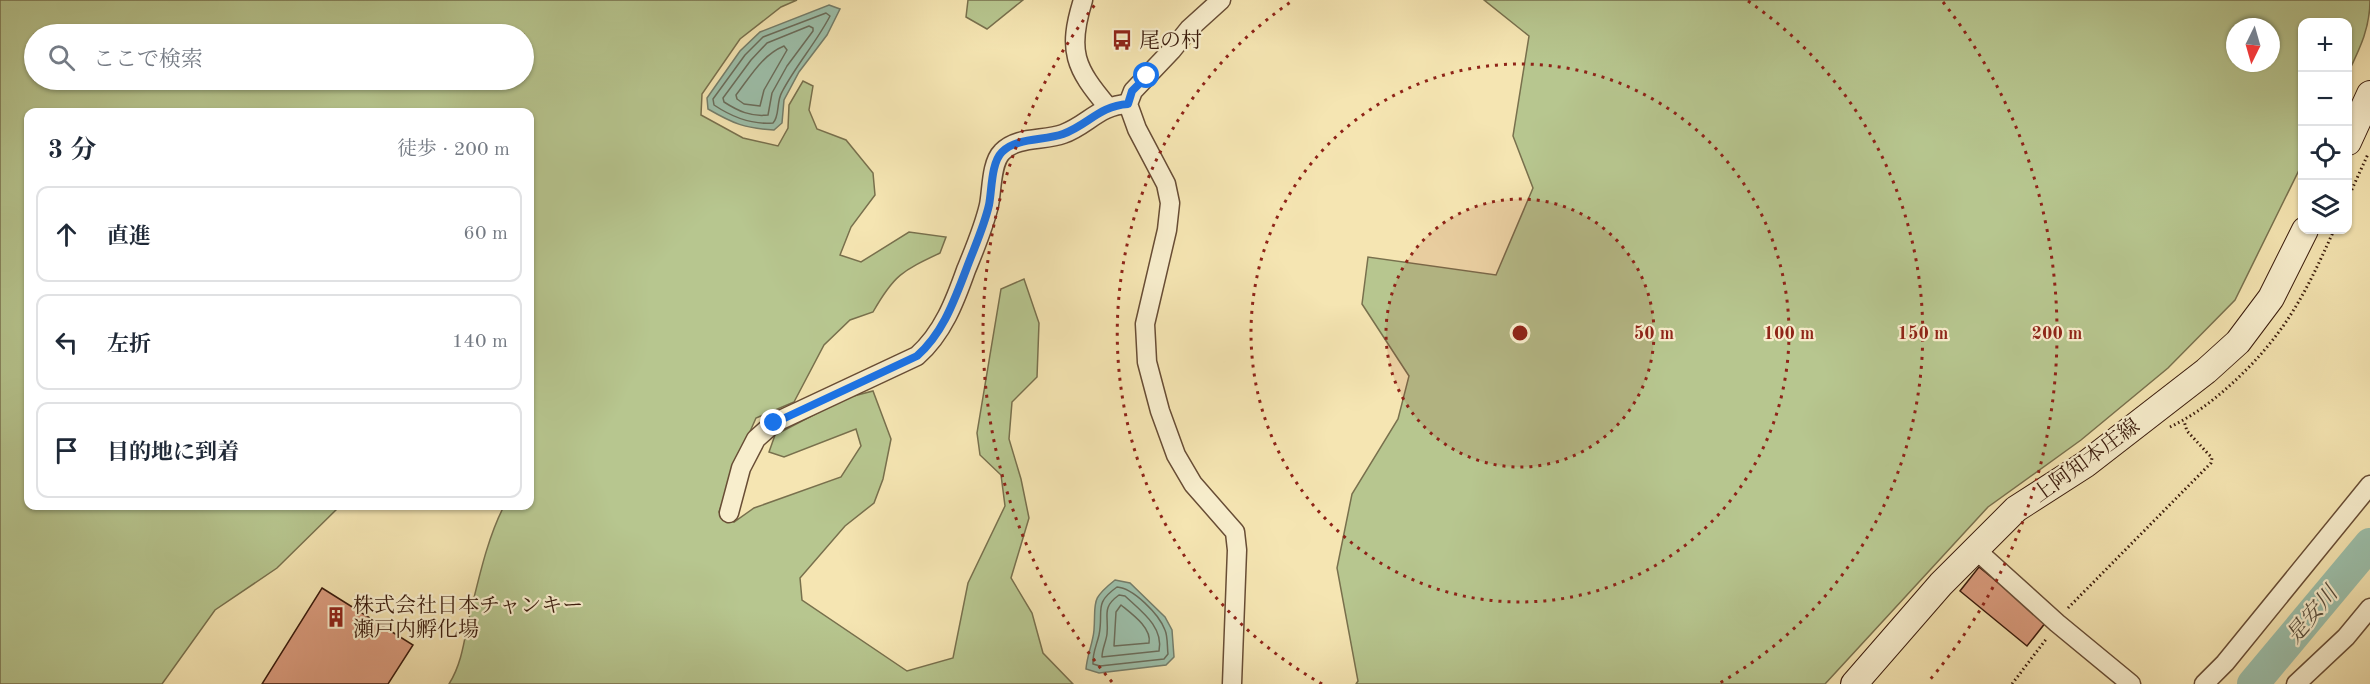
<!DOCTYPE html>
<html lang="ja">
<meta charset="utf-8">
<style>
:root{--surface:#fff;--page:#f2f2f3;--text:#1f2937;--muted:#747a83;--line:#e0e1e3}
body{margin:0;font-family:"Old Standard TT","Noto Serif JP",serif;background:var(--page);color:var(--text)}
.controls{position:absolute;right:18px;top:18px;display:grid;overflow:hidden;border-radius:12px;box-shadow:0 2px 4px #0004}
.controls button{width:54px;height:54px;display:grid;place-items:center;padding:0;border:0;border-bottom:2px solid var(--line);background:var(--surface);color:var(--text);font:30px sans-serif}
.compass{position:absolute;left:2226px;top:18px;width:54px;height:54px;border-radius:50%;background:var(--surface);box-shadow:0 2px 4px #0004;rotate:185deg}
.stop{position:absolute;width:18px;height:18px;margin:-14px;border:4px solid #1a73e8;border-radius:50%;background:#fff}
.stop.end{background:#1a73e8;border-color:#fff;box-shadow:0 2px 6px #0008}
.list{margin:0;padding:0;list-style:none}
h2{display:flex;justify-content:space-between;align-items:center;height:78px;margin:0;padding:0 24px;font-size:26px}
h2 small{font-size:20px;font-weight:400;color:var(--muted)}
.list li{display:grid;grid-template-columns:39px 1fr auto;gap:18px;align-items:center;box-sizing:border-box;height:96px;margin:0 12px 12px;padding:0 12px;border:2px solid var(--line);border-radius:12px}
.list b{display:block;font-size:22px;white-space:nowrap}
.list em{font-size:20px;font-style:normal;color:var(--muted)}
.icon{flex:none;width:33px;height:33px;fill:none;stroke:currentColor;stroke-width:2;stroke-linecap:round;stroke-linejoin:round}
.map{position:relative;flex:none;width:2370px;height:684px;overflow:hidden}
.search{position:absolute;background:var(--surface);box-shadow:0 2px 4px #0004;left:24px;top:24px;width:510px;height:66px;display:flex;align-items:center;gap:15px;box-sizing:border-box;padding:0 21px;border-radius:33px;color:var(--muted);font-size:22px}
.panel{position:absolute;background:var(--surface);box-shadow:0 2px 4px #0004;left:24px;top:108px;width:510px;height:402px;border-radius:12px}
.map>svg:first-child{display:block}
.green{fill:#b7c68f;stroke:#78704d;stroke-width:1.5;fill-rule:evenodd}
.water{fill:#9cbfaa;stroke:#747d6a;stroke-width:1.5}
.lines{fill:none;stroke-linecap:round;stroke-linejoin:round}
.shore{stroke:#6a6c5a;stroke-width:1.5}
.river{stroke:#9cbfaa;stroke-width:32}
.building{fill:#da9b7d;stroke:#391a0b;stroke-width:1.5}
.street-casing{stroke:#684d35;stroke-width:21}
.secondary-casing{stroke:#391a0b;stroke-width:28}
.path{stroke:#391a0b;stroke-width:3;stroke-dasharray:1.5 3;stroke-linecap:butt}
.street{stroke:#f8eecd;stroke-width:18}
.secondary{stroke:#f8eecd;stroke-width:26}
.route{stroke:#1a73e8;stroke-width:8}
.ring{fill:none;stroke:#8f2418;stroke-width:3;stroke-dasharray:3 6}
.labels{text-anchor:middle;stroke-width:4.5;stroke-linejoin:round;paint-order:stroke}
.poi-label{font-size:21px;fill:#391a0b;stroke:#f8eecd;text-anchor:start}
.street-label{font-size:21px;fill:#391a0b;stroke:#f8eecd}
.water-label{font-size:22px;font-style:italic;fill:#574c3b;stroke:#f8eecd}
.centre{fill:#8f2418;stroke:#f8eecd;stroke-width:3}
.ring-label{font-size:18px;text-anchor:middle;font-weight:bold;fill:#8f2418;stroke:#f8eecd;stroke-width:4.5;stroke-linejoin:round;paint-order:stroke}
</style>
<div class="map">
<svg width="2370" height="684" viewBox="0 0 2370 684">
<rect width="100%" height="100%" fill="#f5e5b2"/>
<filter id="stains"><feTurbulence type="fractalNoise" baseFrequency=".00333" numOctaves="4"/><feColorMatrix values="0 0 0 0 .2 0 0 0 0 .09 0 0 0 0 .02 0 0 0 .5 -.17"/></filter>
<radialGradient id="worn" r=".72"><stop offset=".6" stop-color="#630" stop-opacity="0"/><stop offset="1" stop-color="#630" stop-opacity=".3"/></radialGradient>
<g class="green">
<path d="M0,0H797L781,7L740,39L702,94L701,115L743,138L778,146L788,128L789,105L803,81L813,86L809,110L817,129L846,140L873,173L875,195L851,227L840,255L861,262L909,232L946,237L940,253C902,271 894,275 873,312L850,320L824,345L794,402L756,418L737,461L719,512L734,522L754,508L841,477L861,446L856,429L784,457L769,452L775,435L846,398L873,391L891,439L883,479L874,503L845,526L800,578L802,600L907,671L953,658L968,583L1005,506L1001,475L980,455L977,433L1001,289L1024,279L1039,323L1037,377L1012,402L1009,439L1021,479L1029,518L1011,578L1032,613L1043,653L1073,684H449C461,665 464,643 468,622C478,583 486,541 504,506H530V112H28V506H340L277,568L215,610L162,684H0ZM34,34H524V80H34Z"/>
<polygon points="968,0 1023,0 987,29 966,17"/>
<path d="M1484,0H2370C2370,28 2360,48 2348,73V22H2302V164L2235,300L2168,368L2081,440L1988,507L1825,684H1356L1358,681L1337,568L1352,494L1398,419L1409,376L1362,304L1368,257L1496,275L1533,188L1513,136L1529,36ZM2235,27H2271V63H2235Z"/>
</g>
<g class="water">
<path d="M829,5L840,9L827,35L799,72L784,100L782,123L774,130C744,128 734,124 708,109L707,98L740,51L760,32Z"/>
<path d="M1115,580L1130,583L1165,617L1172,630L1174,657L1166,665L1099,673L1086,669C1087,655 1093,643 1094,630C1096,601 1090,600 1115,580Z"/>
</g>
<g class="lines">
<g class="shore">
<path d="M826,13L830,16C816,43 796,65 782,92C776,102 780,116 773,123C751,125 732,117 714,105L713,99L745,55L763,37Z"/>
<path d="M809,26L813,28V31L787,66L772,93L768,115C751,117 738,111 724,102L723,98L751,60L767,43Z"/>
<path d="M784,46L787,50L764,90L760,106L744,104L737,99L736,95C750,77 762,55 784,46Z"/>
<path d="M1117,587C1133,588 1159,614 1165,630C1168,637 1167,647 1168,654L1164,659L1100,666L1093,664C1092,654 1097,644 1099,635C1104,610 1093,604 1117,587Z"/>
<path d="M1119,595L1125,596C1141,611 1164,627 1159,651L1102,657C1102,649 1106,642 1107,634C1109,615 1101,608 1119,595Z"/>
<path d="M1121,605C1132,614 1152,628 1149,643L1114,646L1116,612Z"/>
</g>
<polyline class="river" points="2253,684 2370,544"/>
</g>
<g class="building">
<polygon points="1979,567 2046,622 2027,646 1960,591"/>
<polygon points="322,588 413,645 388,684 262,684"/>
</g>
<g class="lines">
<g class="street-casing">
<g id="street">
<path d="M1083,0C1067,51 1075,68 1108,107"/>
<polyline points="1221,0 1189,29 1172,50 1133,91 1128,104 1137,129 1166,184 1170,203 1167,230 1145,324 1147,362 1160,411 1176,455 1193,484 1235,532 1237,550 1232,684"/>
<path d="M729,513L741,468L756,439L774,423L917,356C943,333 955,301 966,270C975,248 984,227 989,205C992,190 991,163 1002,152C1017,136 1044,141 1063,134C1088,125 1099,105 1128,104"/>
<polyline points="1975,549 2057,623 2131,684"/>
<polyline points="2204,684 2225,663 2370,485"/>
<polyline points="2296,684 2346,637 2370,608"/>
</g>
</g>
<g class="secondary-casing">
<g id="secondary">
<polyline points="2348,142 2370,94"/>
<polyline points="1854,684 1941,584 2016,509 2086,464 2206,371 2238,342 2271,298 2305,230"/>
</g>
</g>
<g class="path">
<polyline points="2348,198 2368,154"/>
<path d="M2170,427C2191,417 2210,403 2227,388C2283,338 2304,297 2334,230"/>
<polyline points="2068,608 2211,463 2212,458 2187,431 2184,421"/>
<polyline points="2012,684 2047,638"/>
</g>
<use href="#street" class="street"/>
<use href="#secondary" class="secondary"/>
</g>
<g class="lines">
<path class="route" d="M774,423L917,356C943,333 954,301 966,270C974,248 984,227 989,205C992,190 991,163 1002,152C1017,137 1044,141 1063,134C1088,125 1099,106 1128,104L1132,91L1147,76"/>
</g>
<circle cx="1520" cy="333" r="134" fill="#8f2418" fill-opacity=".12"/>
<g class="ring">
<circle cx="1520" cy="333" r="134"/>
<circle cx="1520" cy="333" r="269"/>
<path d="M1322 684A403 403 0 0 1 1292 1M1748 1A403 403 0 0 1 1718 684"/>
<path d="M1112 682A537 537 0 0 1 1097 2M1943 2A537 537 0 0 1 1928 682"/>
</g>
<defs>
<g id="bus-bare" transform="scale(1.62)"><path d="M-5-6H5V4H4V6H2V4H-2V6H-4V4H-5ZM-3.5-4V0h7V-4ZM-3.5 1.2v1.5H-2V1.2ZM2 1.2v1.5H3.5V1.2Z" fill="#8f2418" stroke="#f8eecd" stroke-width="2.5" paint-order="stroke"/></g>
<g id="building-bare" transform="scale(1.62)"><path d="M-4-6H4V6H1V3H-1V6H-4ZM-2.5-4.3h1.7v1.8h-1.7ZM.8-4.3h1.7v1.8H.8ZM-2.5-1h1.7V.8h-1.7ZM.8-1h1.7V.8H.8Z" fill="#8f2418" stroke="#f8eecd" stroke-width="2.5" paint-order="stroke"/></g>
</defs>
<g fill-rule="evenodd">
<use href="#bus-bare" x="1122" y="40"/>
<use href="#building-bare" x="336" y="617"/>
</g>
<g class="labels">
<g class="poi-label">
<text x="1139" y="47">尾の村</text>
<text x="353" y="612">株式会社日本チャンキー<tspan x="353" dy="24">瀬戸内孵化場</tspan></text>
</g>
<g class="street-label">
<text transform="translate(2086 460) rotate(-36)" y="7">上阿知本庄線</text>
</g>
<g class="water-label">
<text transform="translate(2311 614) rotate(-50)" y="8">是安川</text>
</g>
</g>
<circle cx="1520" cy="333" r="9" class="centre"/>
<g class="ring-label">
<text x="1654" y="339">50 m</text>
<text x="1789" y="339">100 m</text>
<text x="1923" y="339">150 m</text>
<text x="2057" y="339">200 m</text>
</g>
<rect width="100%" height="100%" filter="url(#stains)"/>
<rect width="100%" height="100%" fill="url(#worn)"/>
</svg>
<div class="controls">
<button>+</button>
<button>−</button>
<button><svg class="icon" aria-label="locate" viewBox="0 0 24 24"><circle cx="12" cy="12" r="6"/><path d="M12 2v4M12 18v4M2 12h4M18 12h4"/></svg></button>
<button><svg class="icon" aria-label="layers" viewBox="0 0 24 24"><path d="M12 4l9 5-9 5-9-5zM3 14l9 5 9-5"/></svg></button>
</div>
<svg class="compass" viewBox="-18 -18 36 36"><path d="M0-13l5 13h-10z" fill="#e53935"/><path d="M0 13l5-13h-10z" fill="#747a83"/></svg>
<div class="stop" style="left:1147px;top:76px"></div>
<div class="stop end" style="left:774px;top:423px"></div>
<div class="search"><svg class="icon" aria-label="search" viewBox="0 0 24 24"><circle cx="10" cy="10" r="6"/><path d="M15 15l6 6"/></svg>ここで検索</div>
<section class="panel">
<h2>3 分<small>徒歩 · 200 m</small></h2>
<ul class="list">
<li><svg class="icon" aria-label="ahead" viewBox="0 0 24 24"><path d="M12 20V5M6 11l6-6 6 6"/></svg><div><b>直進</b></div><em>60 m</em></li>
<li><svg class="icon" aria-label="left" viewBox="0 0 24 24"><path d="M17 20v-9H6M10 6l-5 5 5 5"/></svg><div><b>左折</b></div><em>140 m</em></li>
<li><svg class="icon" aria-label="arrive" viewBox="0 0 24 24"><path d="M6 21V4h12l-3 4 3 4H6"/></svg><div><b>目的地に到着</b></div></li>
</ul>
</section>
</div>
